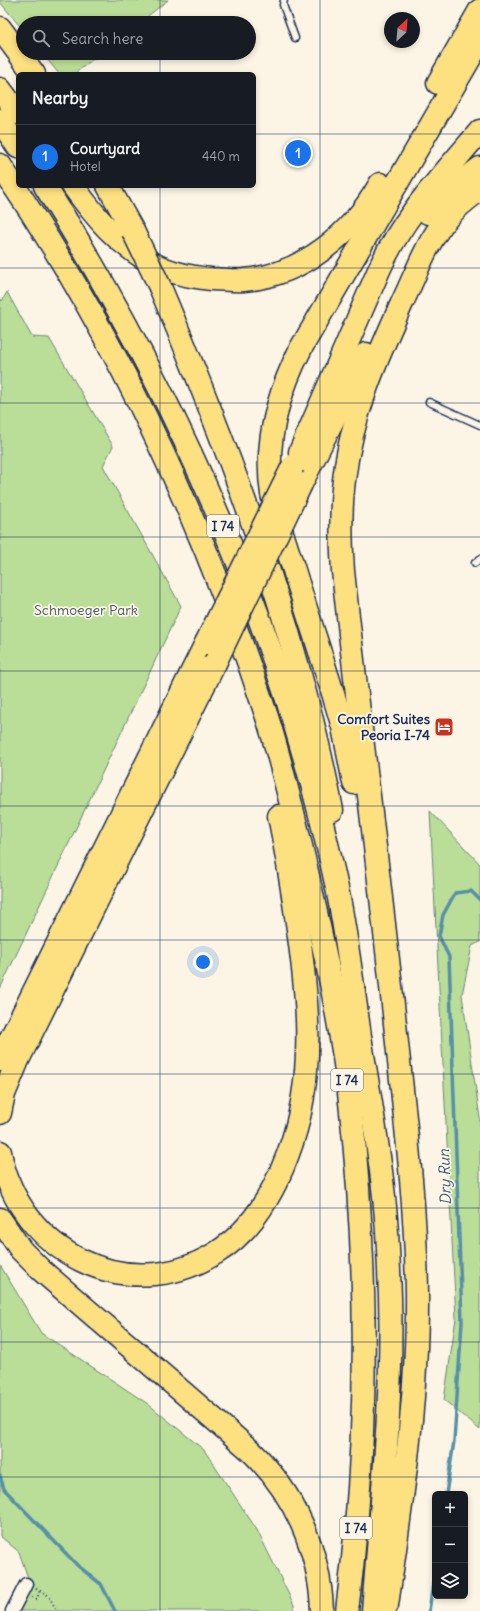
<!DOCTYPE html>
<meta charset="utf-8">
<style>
:root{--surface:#171b24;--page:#242831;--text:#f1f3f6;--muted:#9ea1a6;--line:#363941;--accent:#1a73e8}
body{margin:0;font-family:Delius,sans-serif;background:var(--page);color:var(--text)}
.controls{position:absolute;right:12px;bottom:12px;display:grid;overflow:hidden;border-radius:6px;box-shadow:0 2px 6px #0003}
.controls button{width:36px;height:36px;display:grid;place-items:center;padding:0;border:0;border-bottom:1px solid var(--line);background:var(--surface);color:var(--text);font:20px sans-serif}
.compass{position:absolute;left:384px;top:12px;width:36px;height:36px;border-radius:50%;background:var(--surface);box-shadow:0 2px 6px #0003;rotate:26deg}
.you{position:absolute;left:203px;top:962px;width:14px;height:14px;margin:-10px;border:3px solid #fff;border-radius:50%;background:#1a73e8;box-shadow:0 0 0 6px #1a73e833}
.badge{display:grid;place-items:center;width:26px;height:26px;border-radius:50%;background:var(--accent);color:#fff;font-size:13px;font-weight:700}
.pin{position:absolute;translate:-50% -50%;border:2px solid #fff;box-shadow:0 1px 4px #0006}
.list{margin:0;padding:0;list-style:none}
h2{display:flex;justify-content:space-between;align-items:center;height:52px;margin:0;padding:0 16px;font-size:17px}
h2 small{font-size:13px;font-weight:400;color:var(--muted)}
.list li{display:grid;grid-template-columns:26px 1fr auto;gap:12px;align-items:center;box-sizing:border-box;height:64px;padding:0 16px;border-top:1px solid var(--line)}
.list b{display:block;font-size:15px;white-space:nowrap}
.list p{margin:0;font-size:13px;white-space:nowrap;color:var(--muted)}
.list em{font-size:13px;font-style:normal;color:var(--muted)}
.icon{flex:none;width:22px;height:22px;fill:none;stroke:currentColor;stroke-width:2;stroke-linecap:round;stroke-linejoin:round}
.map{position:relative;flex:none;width:480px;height:1611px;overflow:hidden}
.search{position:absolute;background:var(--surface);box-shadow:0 2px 6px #0003;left:16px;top:16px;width:240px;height:44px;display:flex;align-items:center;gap:10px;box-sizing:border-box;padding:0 14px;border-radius:22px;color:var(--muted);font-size:15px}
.panel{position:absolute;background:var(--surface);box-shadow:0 2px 6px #0003;left:16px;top:72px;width:240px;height:116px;border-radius:6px}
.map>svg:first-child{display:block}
.green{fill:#badd97;stroke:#6a867a}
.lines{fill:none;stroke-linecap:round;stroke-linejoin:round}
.stream{stroke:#5790a7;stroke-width:3.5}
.service-casing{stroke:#1b2f5e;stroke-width:9}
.minor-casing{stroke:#1b2f5e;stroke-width:15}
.motorway-casing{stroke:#1b2f5e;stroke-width:25}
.path{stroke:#1b2f5e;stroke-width:2;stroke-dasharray:1 3;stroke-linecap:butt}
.service{stroke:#fcf5e5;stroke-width:6}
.minor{stroke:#fcf5e5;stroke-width:12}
.motorway{stroke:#fde080;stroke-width:22}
.motorway-bridge-casing{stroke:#1b2f5e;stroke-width:25;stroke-linecap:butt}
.motorway-bridge{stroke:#fde080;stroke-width:22}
.grid{fill:none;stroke:#1b2f5e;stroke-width:1;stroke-opacity:0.55}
.labels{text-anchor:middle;stroke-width:3.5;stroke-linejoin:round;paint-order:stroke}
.shield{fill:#fcf5e5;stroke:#5e6a86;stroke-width:1}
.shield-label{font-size:13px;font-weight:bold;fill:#1b2f5e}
.park-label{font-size:14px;fill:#435a6c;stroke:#fcf5e5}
.poi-label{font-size:14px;font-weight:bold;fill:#1b2f5e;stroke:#fcf5e5;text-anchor:end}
.water-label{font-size:15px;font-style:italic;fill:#34587c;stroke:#fcf5e5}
</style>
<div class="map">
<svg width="480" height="1611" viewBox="0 0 480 1611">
<rect width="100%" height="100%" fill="#fcf5e5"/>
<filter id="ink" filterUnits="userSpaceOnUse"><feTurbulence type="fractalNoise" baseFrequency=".025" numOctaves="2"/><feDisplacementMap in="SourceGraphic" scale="8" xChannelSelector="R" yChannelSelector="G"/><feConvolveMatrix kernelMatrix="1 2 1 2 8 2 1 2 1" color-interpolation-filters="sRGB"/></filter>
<g filter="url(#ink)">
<g class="green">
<polygon points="0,0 168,0 139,23 23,23 23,30 0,2"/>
<polygon points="42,53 101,53 74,74 59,74"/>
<polygon points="7,292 32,337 49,338 113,446 103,466 181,606 0,989 0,298 2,301"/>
<polygon points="430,811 480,864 480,942 472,946 462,995 480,1118 480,1430 444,1400 456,1318"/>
<polygon points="0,1265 41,1333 148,1404 204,1450 257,1530 294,1605 294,1611 12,1611 28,1578 19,1552 0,1536"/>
</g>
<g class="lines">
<g class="stream">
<polyline points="0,1476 4,1489 78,1566 101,1584 115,1611"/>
<polyline points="446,1494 454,1441 462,1322 449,957 439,936 443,915 455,893 471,891 480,900"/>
<polyline points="429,1611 435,1570"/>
</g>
<g class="service-casing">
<g id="service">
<polyline points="284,0 283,5 295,38"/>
<polyline points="429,402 480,425"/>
<polyline points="475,563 480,559"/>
</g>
</g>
<g class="minor-casing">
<polyline id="minor" points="12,1611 26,1584"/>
</g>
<g class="motorway-casing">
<g id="motorway">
<polyline points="0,28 34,74"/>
<polyline points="438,83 480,10"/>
<polyline points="0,89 18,113"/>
<polyline points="0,120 18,147"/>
<path d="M0,165C116,335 204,525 268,720C284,771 296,824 308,876C324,948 340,1020 349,1093C369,1265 369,1439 347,1611"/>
<path d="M45,186C180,401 284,638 337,888C347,937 353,987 360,1036C369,1093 380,1150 385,1207C388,1237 389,1267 390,1297C393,1402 381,1506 373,1611"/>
<path d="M73,186C96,218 117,243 152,263C170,273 191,277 211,279C222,279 233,281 244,280C303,275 352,234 380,184"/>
<polyline points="108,186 133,231"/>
<polyline points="428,213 449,192 480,168"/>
<path d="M160,287C232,457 297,629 332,810"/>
<path d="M300,452L379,270C402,217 443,175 480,131"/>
<polyline points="301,484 366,354"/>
<path d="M354,783L343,727L335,700C322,657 307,613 294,570C286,545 277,520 272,494C264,443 278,393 301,348L480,41"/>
<polyline points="0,1060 206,643"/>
<polyline points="0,1113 4,1094 18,1060 215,663"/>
<path d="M0,1152C18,1252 128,1308 216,1253C252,1231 274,1192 288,1154C317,1077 308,995 296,916C291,882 286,849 279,816"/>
<path d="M0,1219L21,1250L42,1271L251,1451C294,1493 320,1550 322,1611"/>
<path d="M387,1605C402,1501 418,1398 417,1293C416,1209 406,1127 397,1043C381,886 360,729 343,571C341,541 340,511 344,480C351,417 376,360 402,303C416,274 427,241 448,217C457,207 467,199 478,191"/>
</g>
</g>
<g class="path">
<path d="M36,1589C55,1597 47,1598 58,1611"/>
<polyline points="32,1598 37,1599 40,1590"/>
</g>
<use href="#service" class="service"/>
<use href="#minor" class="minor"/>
<use href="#motorway" class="motorway"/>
<g class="motorway-bridge-casing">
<g id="motorway-bridge">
<polyline points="133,231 160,287"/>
<polyline points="206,643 293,466"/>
<polyline points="215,663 301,484"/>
</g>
</g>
<use href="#motorway-bridge" class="motorway-bridge"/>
</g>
</g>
<path class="grid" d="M160,0V23M320,0V1611M160,53V74M0,134H18M254,134H480M160,186V1611M0,268H480M0,403H480M0,537H480M0,671H480M0,806H480M0,940H480M0,1074H480M0,1208H480M0,1342H480M0,1477H480"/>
<defs>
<g id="hotel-square" transform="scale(1)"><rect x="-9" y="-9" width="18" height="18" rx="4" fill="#c8321e" stroke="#fcf5e5"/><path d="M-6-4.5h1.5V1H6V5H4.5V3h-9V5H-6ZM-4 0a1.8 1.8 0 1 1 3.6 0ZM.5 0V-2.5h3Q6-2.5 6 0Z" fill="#fff"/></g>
</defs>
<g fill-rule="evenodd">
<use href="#hotel-square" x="444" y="727"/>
</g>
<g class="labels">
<g class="shield">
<rect x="207" y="515" width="32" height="22" rx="3"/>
<rect x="331" y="1069" width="32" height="22" rx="3"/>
<rect x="340" y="1517" width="32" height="22" rx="3"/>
</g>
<g class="shield-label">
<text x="223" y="531">I 74</text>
<text x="347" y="1085">I 74</text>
<text x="356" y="1533">I 74</text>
</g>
<g class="park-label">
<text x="86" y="615">Schmoeger Park</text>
</g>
<g class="poi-label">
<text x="430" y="724">Comfort Suites<tspan x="430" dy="16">Peoria I-74</tspan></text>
</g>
<g class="water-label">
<text transform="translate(445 1177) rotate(-92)" y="5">Dry Run</text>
</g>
</g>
</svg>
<div class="controls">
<button>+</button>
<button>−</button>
<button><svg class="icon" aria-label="layers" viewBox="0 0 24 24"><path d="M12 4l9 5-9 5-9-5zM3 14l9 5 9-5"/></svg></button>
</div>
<svg class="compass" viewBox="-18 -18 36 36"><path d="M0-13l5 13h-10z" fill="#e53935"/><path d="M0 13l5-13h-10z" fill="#9ea1a6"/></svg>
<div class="you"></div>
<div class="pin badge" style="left:298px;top:153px">1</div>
<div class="search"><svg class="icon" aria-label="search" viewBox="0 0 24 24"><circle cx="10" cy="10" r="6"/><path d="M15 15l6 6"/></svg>Search here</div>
<section class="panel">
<h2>Nearby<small></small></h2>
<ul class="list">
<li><span class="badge">1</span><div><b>Courtyard</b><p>Hotel</p></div><em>440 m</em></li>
</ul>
</section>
</div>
